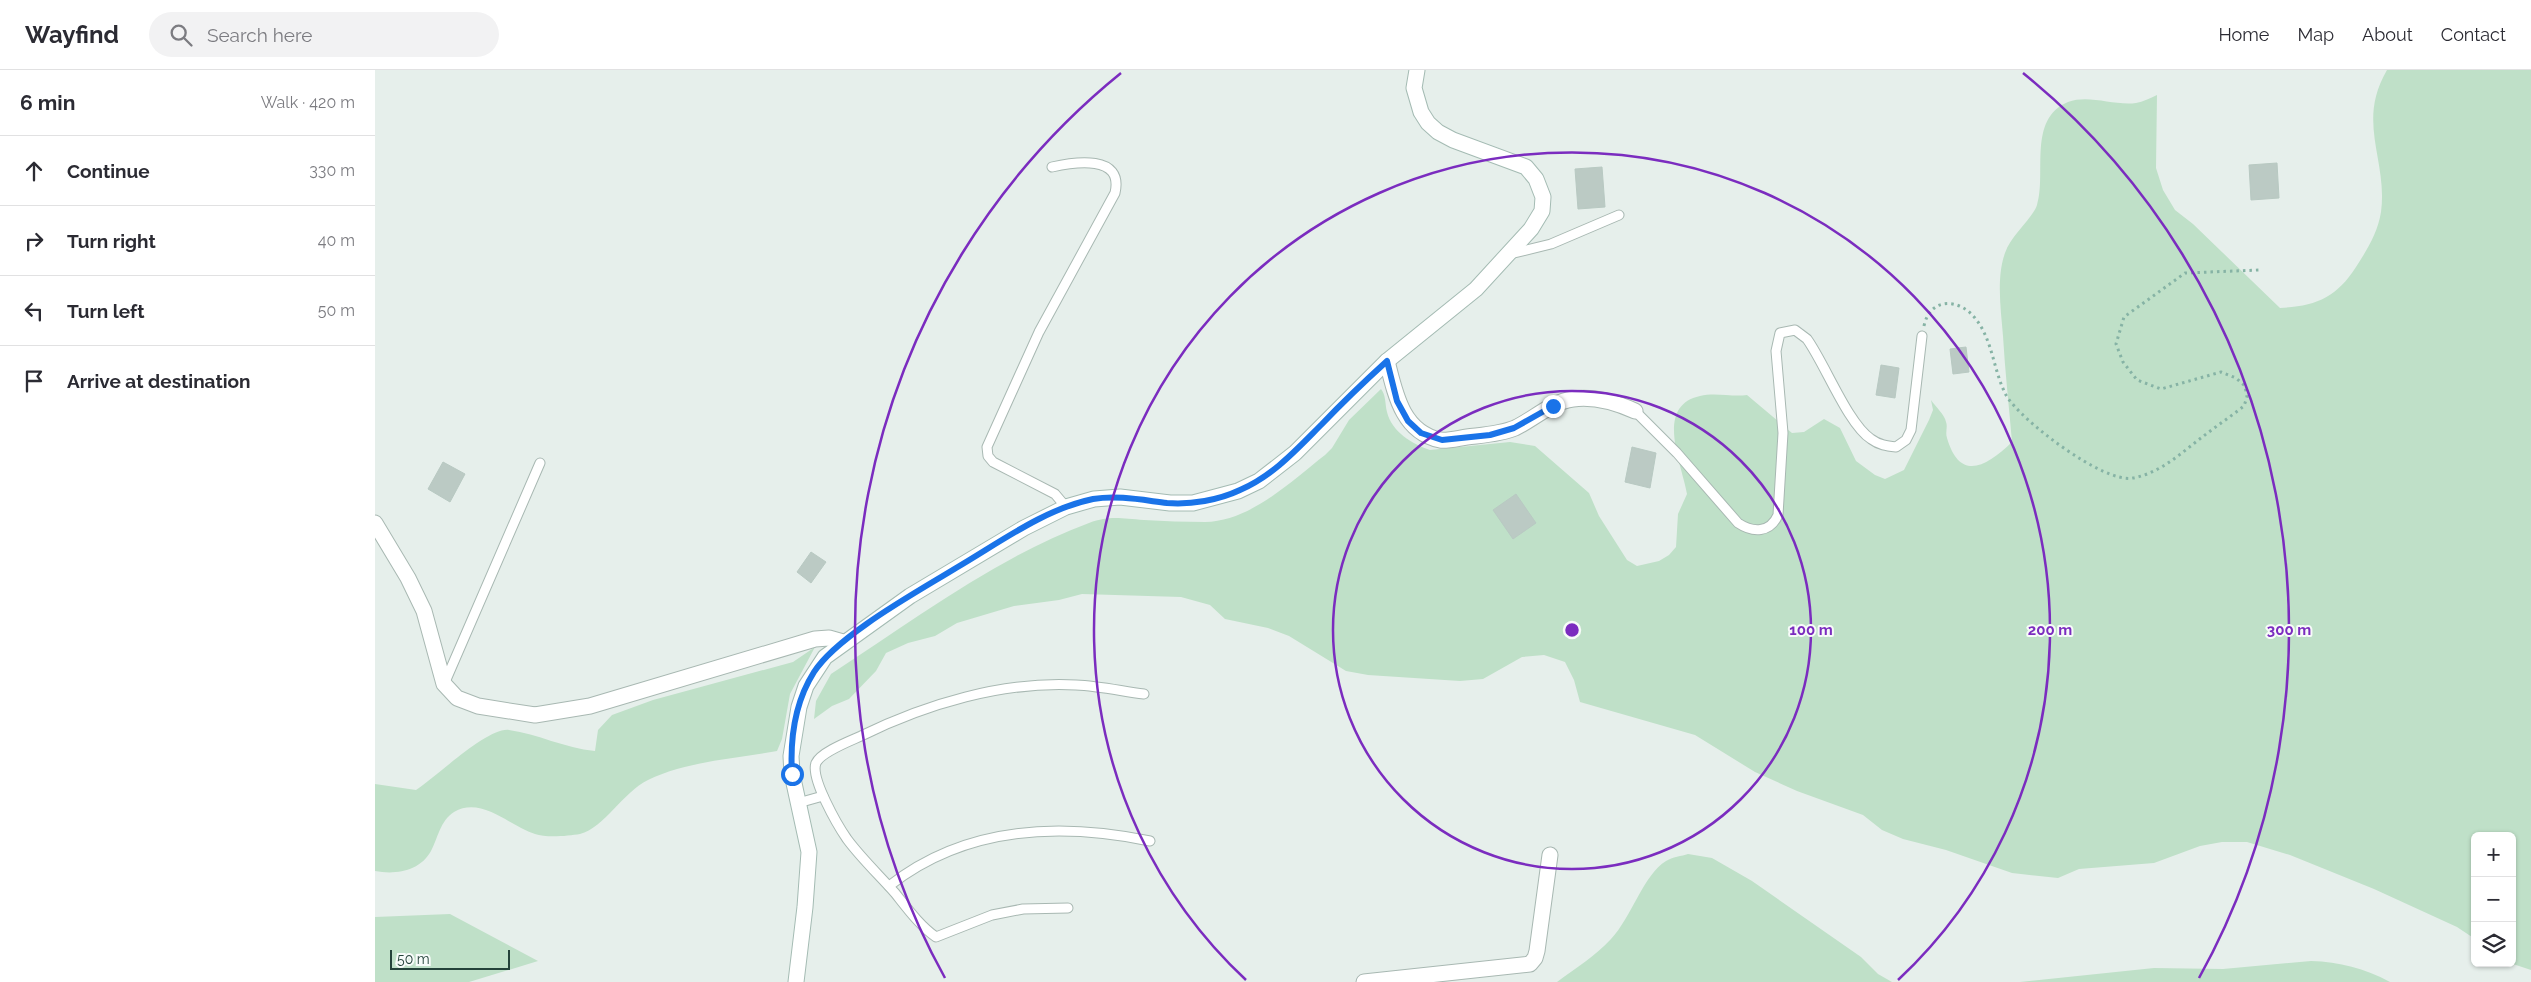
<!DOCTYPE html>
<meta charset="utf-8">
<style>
:root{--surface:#fff;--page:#f2f2f3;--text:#2b2b33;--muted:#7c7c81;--line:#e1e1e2}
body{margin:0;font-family:Raleway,sans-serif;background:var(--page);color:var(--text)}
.controls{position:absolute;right:15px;bottom:15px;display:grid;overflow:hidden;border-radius:8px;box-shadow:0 1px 4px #0004}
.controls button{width:45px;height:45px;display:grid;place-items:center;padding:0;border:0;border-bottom:1px solid var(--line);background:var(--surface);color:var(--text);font:25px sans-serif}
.scale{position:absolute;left:15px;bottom:12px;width:120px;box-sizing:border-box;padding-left:5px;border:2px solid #24423a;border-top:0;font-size:14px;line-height:18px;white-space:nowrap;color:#24423a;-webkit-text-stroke:4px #f7fbf9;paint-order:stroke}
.stop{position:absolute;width:15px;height:15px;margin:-11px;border:4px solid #1a73e8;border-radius:50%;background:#fff}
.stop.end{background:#1a73e8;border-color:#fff;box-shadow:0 1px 5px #0008}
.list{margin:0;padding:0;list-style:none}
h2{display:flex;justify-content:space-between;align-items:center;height:65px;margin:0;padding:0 20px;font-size:21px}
h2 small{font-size:16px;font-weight:400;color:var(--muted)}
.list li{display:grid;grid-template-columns:32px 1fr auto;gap:15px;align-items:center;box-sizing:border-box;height:70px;padding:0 20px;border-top:1px solid var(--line)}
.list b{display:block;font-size:19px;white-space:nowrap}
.list em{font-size:16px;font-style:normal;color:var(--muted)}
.icon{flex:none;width:28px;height:28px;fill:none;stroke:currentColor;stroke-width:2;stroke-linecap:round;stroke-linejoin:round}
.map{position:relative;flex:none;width:2156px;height:912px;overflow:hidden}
header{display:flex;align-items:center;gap:30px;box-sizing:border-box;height:70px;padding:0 25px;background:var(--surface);border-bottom:1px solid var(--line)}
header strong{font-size:24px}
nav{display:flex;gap:28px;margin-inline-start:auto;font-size:18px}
.search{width:350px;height:45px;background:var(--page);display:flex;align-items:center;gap:12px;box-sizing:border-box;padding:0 18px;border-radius:28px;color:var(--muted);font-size:19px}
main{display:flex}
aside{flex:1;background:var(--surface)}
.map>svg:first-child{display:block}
.green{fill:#bfe0c8}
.building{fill:#bbcac4;stroke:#b8c9c2}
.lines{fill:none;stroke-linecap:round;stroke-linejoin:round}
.lane-casing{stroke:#a8b8b2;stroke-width:11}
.street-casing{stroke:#a8b8b2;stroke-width:17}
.secondary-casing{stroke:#a4bbb3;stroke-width:17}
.path{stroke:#86b3a5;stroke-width:3;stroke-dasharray:2.5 4;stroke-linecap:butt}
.lane{stroke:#fff;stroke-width:9}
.street{stroke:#fff;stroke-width:15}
.secondary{stroke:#fff;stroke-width:15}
.route{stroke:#1a73e8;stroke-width:6}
.ring{fill:none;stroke:#7b2cbf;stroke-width:2.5}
.centre{fill:#7b2cbf;stroke:#f7fbf9;stroke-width:2.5}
.ring-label{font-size:15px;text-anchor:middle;font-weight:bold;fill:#7b2cbf;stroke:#f7fbf9;stroke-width:4;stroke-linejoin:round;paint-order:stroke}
</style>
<header>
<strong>Wayfind</strong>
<div class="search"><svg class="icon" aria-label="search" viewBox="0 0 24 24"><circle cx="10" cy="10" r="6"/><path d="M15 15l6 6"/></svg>Search here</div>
<nav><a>Home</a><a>Map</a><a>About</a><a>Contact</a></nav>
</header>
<main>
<aside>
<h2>6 min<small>Walk · 420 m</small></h2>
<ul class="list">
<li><svg class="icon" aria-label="ahead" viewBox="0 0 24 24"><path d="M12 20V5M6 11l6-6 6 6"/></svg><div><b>Continue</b></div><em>330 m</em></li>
<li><svg class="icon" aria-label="right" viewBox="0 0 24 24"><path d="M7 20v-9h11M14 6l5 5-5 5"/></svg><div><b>Turn right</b></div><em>40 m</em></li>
<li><svg class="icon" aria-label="left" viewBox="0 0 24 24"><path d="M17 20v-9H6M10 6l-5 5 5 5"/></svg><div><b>Turn left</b></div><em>50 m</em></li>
<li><svg class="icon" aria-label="arrive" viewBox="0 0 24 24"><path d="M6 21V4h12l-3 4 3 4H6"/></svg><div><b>Arrive at destination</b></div></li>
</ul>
</aside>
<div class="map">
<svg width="2156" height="912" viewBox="0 0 2156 912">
<rect width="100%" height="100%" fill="#e6efeb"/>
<g class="green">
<path d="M2012,0H2156V900L2135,893H2137V766H2100V869L2082,857L1999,819L1915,785L1872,772H1847L1825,776L1779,793L1704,799L1683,808L1637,803L1571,780L1528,769L1507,760L1488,745L1422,721L1380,702L1320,665L1205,632L1199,610L1190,592L1169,585L1147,587L1108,609L1085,611L993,605L971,601L914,566L893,558L850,549L835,535L806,527L707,524L684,530L639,536L582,553L560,566L533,573L511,583L501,601L474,629L457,636L439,649L441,631L456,604C536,552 624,486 714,453C736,445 747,449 769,450C789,451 810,452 830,452C876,451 915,412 950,385L957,378L974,350L1006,319C1011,325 1010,334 1012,342C1017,362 1037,374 1055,380L1135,372L1160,376L1214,423L1224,446L1252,490L1262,496L1284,491L1294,485L1301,477L1303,444L1312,424C1307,394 1279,336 1325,326C1340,322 1356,327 1372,325L1417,363L1429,362L1449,349L1465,358L1481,391L1500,405L1510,409L1529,400L1554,350L1558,340L1556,330C1560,336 1570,345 1571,352C1573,357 1570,362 1572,368C1585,412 1611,397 1637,372C1634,337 1630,301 1628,266C1626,240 1621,208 1630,183C1636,165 1658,148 1662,135C1672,104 1652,49 1693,32C1714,24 1739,36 1761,33C1768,32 1775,28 1782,25L1781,98L1788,120L1800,140L1818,154L1905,238C1941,236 1961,228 1981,197C1992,180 2003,162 2006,142C2013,90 1981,53 2012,0Z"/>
<path d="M440,577L415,624L407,669L402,681C360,689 312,691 273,710C248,722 229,758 205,764C193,766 171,768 160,764C134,756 107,726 79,742C65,751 63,768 56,781C45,801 21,805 0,801V714L41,720C61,707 113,657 134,660C163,664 189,678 220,681L223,660L237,645L278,630L418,592Z"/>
<path d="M1313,784L1337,788L1377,811L1486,887L1503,904L1517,912H1182C1201,898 1220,886 1236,869C1256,848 1269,804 1291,791C1297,787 1307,786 1313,784Z"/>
<polygon points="75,844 163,891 94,912 0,912 0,847"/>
<path d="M1936,891C1965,892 1989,898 2015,912H1645L1779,898L1848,899Z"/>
</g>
<g class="building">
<polygon points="1902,93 1904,128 1876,130 1874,95"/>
<polygon points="1227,97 1230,137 1203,139 1200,99"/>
<polygon points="1591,277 1594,302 1578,304 1575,279"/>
<polygon points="1506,295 1524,298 1520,328 1501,325"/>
<polygon points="1257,377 1281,383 1275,418 1250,412"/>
<polygon points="68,392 90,404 75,432 53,419"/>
<polygon points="1141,424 1161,453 1138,469 1118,440"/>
<polygon points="436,482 451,492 436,513 422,502"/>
</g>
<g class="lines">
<g class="lane-casing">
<g id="lane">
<path d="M677,97C699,92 749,84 740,123L664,262L612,377L613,386L618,392L680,424L691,437"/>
<polyline points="1135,184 1176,174 1244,145"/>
<path d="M1260,341L1302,383L1363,453C1378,463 1395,463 1403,445L1408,363L1401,281L1405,263L1420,260L1432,269C1450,294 1473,354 1496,369C1504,375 1512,376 1521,377L1531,370L1536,360L1547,266"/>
<polyline points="70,612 165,393"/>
<polyline points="423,733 448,726"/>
<path d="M514,816C590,756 683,752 775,771"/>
<path d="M693,838L648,839L617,845L561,867C545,856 532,838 520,823C504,805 486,788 472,769C463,756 435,708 441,693C446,682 475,671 486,666C551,634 628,611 701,615C724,616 746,621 769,624"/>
</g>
</g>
<g class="street-casing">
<g id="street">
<path d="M1012,291C1020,323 1027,362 1065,370C1073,371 1084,368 1092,367C1108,365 1126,364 1140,358C1159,349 1176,332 1198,329C1220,326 1240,332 1260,341"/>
<polyline points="0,453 33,508 49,541 69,614 82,628 103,636 160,645 215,636 440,569 454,568 468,572"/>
<polyline points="989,912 1155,894 1160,888 1162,881 1175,785"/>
</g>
</g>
<g class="secondary-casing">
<polyline id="secondary" points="421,912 430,837 434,782 417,704 416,686 424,637 431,616 450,587 535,526 649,458 691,437 719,429 745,427 795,433 818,433 863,421 884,411 920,383 1012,291 1101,219 1156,159 1167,141 1168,127 1161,109 1151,97 1078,70 1063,62 1053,53 1046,42 1039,18 1042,0"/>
</g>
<path class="path" d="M1549,256C1555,227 1584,228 1600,248C1618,270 1618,300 1631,325C1645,350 1729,414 1758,408C1785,403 1805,384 1826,368C1840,357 1855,347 1869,336L1872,327L1870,316L1861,308L1846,302L1786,319L1762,310L1748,292L1741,274L1749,247L1810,203L1884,200"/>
<use href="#lane" class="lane"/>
<use href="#street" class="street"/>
<use href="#secondary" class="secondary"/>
</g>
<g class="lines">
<path class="route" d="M417,704C415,670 420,632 439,602C463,565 542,522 581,498C624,473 669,439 718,429C743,425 767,430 792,433C816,435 844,430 865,420C899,405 921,380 947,354C968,332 990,311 1012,291L1022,331L1033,351L1046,363L1067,370L1115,365L1139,358L1178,336"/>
</g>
<g class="ring">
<circle cx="1197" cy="560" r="239"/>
<path d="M871 910A478 478 0 1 1 1523 910"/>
<path d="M570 908A717 717 0 0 1 746 3M1648 3A717 717 0 0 1 1824 908"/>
</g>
<circle cx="1197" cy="560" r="8" class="centre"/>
<g class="ring-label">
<text x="1436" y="565">100 m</text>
<text x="1675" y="565">200 m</text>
<text x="1914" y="565">300 m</text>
</g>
</svg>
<div class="controls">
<button>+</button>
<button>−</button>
<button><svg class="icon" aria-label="layers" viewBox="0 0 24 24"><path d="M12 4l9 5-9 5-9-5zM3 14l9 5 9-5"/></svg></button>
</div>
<div class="scale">50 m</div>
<div class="stop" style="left:417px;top:704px"></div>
<div class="stop end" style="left:1178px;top:336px"></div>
</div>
</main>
